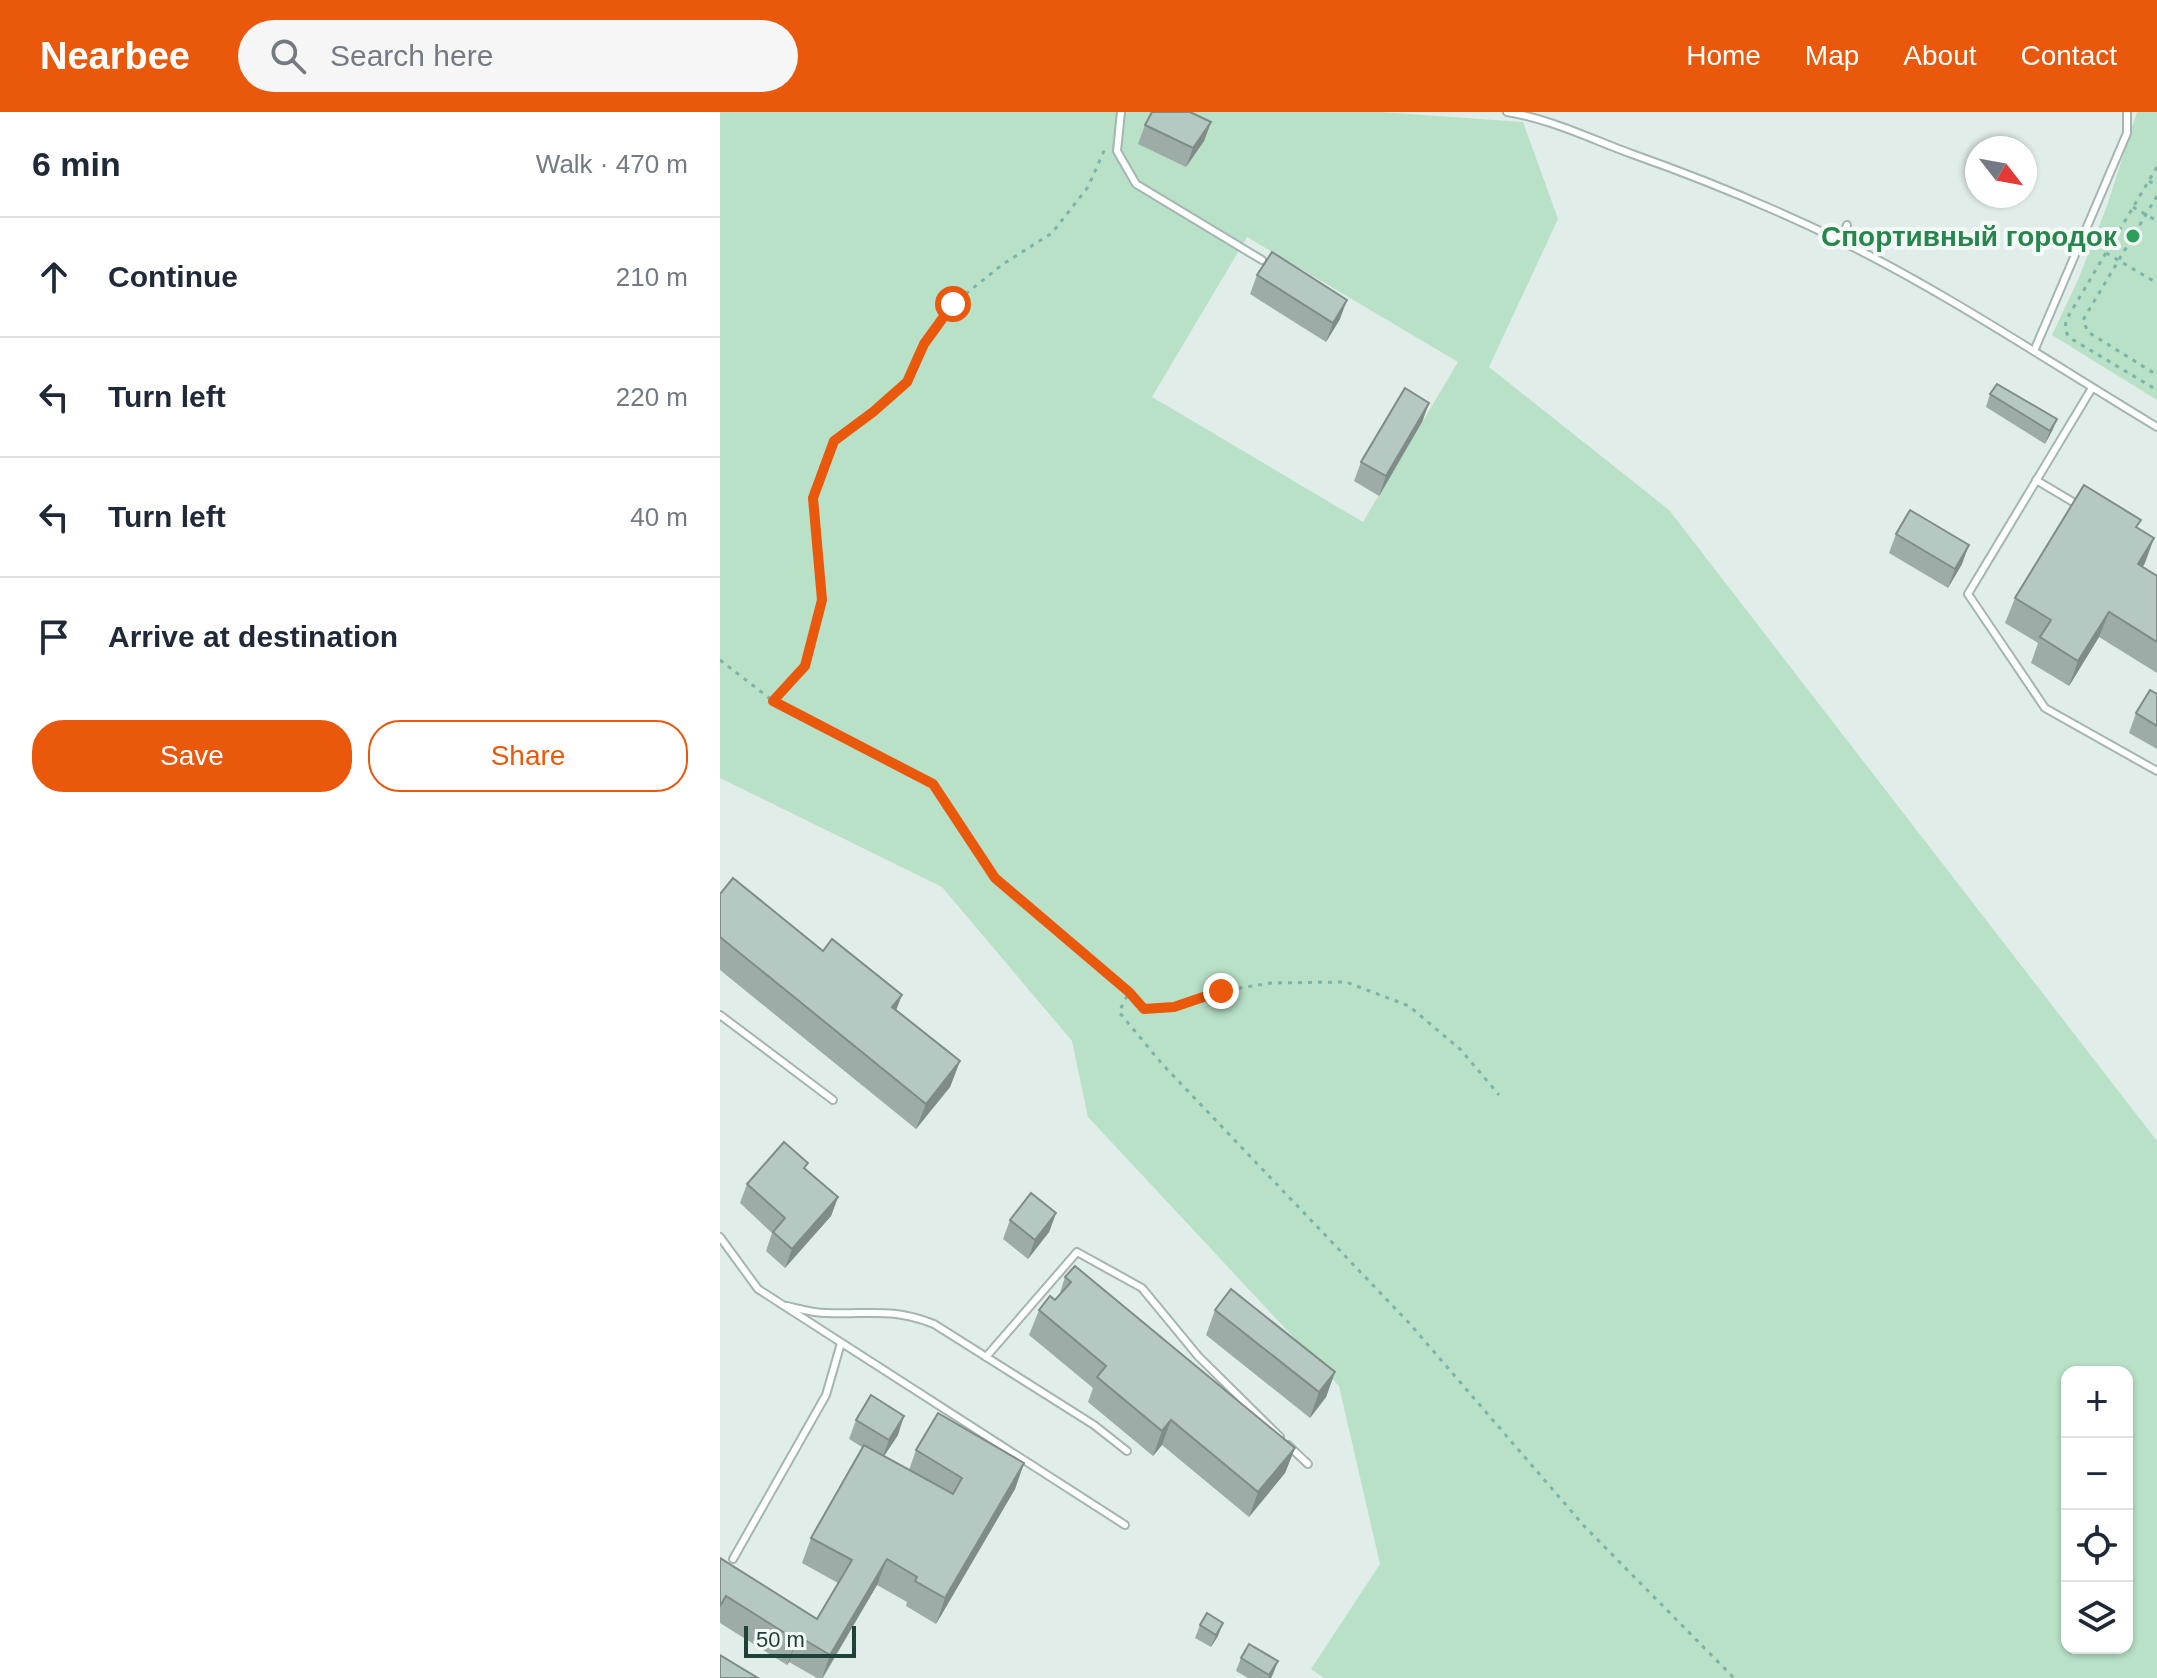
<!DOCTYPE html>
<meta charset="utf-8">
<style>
:root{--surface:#fff;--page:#f6f6f7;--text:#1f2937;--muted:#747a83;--line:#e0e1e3;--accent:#ea580c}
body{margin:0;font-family:Helvetica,sans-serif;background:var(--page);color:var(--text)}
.controls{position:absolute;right:24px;bottom:24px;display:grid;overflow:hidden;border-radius:16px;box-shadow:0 2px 6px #0004}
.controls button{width:72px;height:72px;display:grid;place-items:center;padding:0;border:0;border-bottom:2px solid var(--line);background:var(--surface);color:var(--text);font:40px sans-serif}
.compass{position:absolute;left:1245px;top:24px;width:72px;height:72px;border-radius:50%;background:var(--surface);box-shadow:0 2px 6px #0004;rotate:121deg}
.scale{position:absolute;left:24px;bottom:20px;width:112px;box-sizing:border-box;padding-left:8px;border:4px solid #20403a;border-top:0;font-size:22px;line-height:28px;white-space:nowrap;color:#20403a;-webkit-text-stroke:6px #f2f9f6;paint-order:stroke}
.stop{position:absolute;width:24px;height:24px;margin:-18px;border:6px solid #ea580c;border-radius:50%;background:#fff}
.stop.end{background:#ea580c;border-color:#fff;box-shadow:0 2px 8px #0008}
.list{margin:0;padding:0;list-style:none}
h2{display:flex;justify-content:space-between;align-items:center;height:104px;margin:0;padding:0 32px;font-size:34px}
h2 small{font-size:26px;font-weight:400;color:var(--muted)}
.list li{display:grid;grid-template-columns:52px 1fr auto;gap:24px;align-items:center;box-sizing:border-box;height:120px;padding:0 32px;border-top:2px solid var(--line)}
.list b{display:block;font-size:30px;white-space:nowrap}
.list em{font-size:26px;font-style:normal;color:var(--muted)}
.actions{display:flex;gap:16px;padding:24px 32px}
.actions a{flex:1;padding:18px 0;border:2px solid var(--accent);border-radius:32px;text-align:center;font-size:28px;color:var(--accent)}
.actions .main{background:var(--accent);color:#fff}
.icon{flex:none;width:44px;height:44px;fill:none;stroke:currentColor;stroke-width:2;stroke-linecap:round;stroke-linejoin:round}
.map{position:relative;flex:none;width:1437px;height:1566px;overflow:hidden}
header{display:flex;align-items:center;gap:48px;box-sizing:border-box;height:112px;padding:0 40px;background:var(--accent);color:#fff}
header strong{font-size:38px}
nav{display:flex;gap:44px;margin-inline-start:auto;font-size:28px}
.search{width:560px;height:72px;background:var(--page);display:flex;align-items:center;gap:20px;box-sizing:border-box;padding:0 28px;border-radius:44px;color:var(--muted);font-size:30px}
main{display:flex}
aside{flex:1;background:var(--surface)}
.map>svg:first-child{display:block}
.green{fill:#b8e1c7;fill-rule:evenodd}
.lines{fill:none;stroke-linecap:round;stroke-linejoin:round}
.service-casing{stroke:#a3b6b1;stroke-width:10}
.path{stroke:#7eb4a8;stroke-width:3;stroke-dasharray:4 6;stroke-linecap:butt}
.service{stroke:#fff;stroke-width:6}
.wall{fill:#9daca7}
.shaded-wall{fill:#7f8c88}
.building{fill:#b6c8c2;stroke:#7f8c88;stroke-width:2}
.route{stroke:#ea580c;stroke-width:10}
.leisure-dot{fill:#2e9e5b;stroke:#f2f9f6;stroke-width:3}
.labels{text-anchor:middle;stroke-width:8;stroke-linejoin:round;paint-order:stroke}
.leisure-label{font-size:28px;font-weight:bold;fill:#27864d;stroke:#f2f9f6;text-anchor:end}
</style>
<header>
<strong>Nearbee</strong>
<div class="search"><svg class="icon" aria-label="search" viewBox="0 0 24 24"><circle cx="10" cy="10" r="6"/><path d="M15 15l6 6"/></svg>Search here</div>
<nav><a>Home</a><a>Map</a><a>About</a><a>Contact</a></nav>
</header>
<main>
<aside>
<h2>6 min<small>Walk · 470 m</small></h2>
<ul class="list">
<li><svg class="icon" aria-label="ahead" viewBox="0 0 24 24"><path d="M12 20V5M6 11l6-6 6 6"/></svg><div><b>Continue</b></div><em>210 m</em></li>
<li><svg class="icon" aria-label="left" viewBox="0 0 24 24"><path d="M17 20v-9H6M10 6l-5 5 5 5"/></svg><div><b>Turn left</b></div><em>220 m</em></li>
<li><svg class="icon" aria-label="left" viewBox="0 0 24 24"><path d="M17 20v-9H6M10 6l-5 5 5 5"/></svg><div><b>Turn left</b></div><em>40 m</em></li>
<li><svg class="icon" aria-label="arrive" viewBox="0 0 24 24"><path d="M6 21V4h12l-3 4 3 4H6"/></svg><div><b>Arrive at destination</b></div></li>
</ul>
<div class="actions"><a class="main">Save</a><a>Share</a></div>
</aside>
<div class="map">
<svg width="1437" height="1566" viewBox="0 0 1437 1566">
<rect width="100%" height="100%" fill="#e1ede9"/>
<g class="green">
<path d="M0,0H660L803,10L838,107L769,255L949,398L1437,1029V1566H604L591,1557L660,1452L619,1274L368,1005L352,929L222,775L0,666ZM527,125L738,250L643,410L432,285ZM1347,1260H1407V1536H1347Z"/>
<polygon points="1417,0 1437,0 1437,288 1332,223 1358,168 1387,94"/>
</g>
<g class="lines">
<g class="service-casing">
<g id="service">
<polyline points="401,0 397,39 416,72 542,148"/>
<path d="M787,0C831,7 871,27 912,42C983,67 1051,95 1119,128C1229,182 1332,252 1437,315"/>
<polyline points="1121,129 1127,113"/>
<polyline points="1314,239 1407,21 1407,0"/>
<polyline points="1372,276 1248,482 1325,596 1437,659"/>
<polyline points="1316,368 1358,393"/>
<polyline points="0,903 113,988"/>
<polyline points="0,1125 38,1177 405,1413"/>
<path d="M67,1194C80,1197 93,1201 106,1201C148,1203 171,1195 214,1212L374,1313L407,1339"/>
<polyline points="266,1245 357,1140 422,1176 478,1244 560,1325"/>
<polyline points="568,1333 588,1352"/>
<polyline points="13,1447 106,1283 121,1231"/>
</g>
</g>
<g class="path">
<path d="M1437,55L1346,208C1345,216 1345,220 1350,226L1437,278"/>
<polyline points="1429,69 1437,73"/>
<polyline points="1437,84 1363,208 1368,220 1437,263"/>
<polyline points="1413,95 1437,109"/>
<polyline points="1386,141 1437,171"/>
<polyline points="0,548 53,589 213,672 275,766 409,880 399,900 443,953 690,1212 865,1415 1014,1566"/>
<polyline points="53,589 85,554 102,488 93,386 114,329 153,300 187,270 204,232 233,192 283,152 332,121 368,75 386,34"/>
<polyline points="409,880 424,897 454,895 501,879 551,871 626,870 689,894 741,938 779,983"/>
</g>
<use href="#service" class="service"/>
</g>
<g class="wall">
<polygon points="491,10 484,29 466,55 418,32 425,13"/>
<polygon points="537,163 620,207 606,230 530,182"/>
<polygon points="1270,282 1337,307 1332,319 1325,332 1266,295"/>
<polygon points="709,291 702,310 659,384 634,369 641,350"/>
<polygon points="1418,416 1434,426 1422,455 1437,464 1437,561 1379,525 1349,574 1311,551 1318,531 1285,511 1295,486"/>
<polygon points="1176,422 1242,452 1228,476 1169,441"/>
<polygon points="1437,582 1437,637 1409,621 1416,601"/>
<polygon points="0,782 176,898 240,949 230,975 196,1017 0,858"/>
<polygon points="86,1057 118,1085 111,1104 65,1156 46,1139 52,1121 20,1091 27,1072"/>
<polygon points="336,1101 329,1120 308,1147 283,1127 290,1108"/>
<polygon points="345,1165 575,1336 565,1361 529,1405 442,1333 433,1344 368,1290 373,1276 309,1223 319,1198 335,1188 339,1184"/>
<polygon points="495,1198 615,1260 606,1285 590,1306 486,1223"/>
<polygon points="136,1308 178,1323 164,1344 189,1358 196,1338 304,1351 295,1377 216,1512 186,1494 187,1490 157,1473 103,1566 97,1566 69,1550 67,1553 0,1511 0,1446 97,1507 118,1471 82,1451 91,1426 142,1335 129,1327"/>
<polygon points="480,1513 498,1524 491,1535 475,1526"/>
<polygon points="521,1546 558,1549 551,1566 528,1566 516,1559"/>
</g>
<g class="shaded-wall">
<polygon points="491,10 484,29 466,55 473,36"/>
<polygon points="627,188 620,207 606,230 613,211"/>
<polygon points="709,291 702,310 659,384 666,364"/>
<polygon points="1337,307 1332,319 1325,332 1330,319"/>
<polygon points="1434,426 1425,451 1409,478 1418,452"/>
<polygon points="1249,433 1242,452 1228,476 1235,457"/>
<polygon points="1389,500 1379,525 1349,574 1358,549"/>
<polygon points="182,883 172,909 172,895"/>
<polygon points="240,949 230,975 196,1017 206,992"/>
<polygon points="118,1085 111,1104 65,1156 72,1137"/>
<polygon points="336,1101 329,1120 308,1147 315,1128"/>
<polygon points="615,1260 606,1285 590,1306 599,1280"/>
<polygon points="184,1304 178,1323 162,1347 169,1328"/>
<polygon points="451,1308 442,1333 433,1344 442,1319"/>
<polygon points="575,1336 565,1361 529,1405 538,1380"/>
<polygon points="304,1351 295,1377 216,1512 225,1486"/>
<polygon points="167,1447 157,1473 102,1566 110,1543"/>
<polygon points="503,1511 498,1524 491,1535 496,1523"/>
<polygon points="78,1524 69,1550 67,1553 76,1528"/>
<polygon points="558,1549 553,1562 551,1566 548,1566"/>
</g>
<g class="building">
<polygon points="432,0 470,0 491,10 473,36 425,13"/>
<polygon points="552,140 627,188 613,211 537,163"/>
<polygon points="1277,272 1337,307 1330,319 1270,282"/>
<polygon points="685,276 709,291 666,364 641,350"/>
<polygon points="1364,373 1421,408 1416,415 1434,426 1418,452 1437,464 1437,530 1389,500 1358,549 1320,525 1331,508 1295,486"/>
<polygon points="1190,398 1249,433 1235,457 1176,422"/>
<polygon points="1430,578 1437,582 1437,614 1416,601"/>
<polygon points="13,766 103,839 112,827 182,883 172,895 240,949 206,992 0,825 0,782"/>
<polygon points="64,1030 88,1051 84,1056 118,1085 72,1137 53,1120 65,1106 27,1072"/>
<polygon points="311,1081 336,1101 315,1128 290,1108"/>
<polygon points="355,1154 575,1336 538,1380 451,1308 442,1319 377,1265 386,1254 319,1198 330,1184 335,1188 351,1170 345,1165"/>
<polygon points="511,1177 615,1260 599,1280 495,1198"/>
<polygon points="151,1283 184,1304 169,1328 136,1308"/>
<polygon points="218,1301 304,1351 225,1486 195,1469 197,1465 167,1447 110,1543 78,1524 76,1528 6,1484 0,1494 0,1446 97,1507 132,1448 91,1426 144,1333 233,1382 242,1366 196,1338"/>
<polygon points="487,1501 503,1511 496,1523 480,1513"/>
<polygon points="529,1532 558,1549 549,1563 521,1546"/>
<polygon points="0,1543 38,1566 0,1566"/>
</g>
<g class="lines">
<polyline class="route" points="233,192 204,232 187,270 153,300 114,329 93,386 102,488 85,554 53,589 213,672 275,766 409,880 424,897 454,895 501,879"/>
</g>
<circle class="leisure-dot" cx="1413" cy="124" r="8"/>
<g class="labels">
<g class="leisure-label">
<text x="1397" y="134">Спортивный городок</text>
</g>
</g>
</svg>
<div class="controls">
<button>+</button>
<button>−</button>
<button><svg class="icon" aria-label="locate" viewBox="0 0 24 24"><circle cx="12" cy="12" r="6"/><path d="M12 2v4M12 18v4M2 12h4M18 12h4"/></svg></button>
<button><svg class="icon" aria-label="layers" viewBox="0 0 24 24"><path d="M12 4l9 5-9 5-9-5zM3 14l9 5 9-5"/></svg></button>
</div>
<svg class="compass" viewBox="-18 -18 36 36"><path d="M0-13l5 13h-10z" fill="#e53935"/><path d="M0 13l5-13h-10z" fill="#747a83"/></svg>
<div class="scale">50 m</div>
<div class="stop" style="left:233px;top:192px"></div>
<div class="stop end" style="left:501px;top:879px"></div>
</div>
</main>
